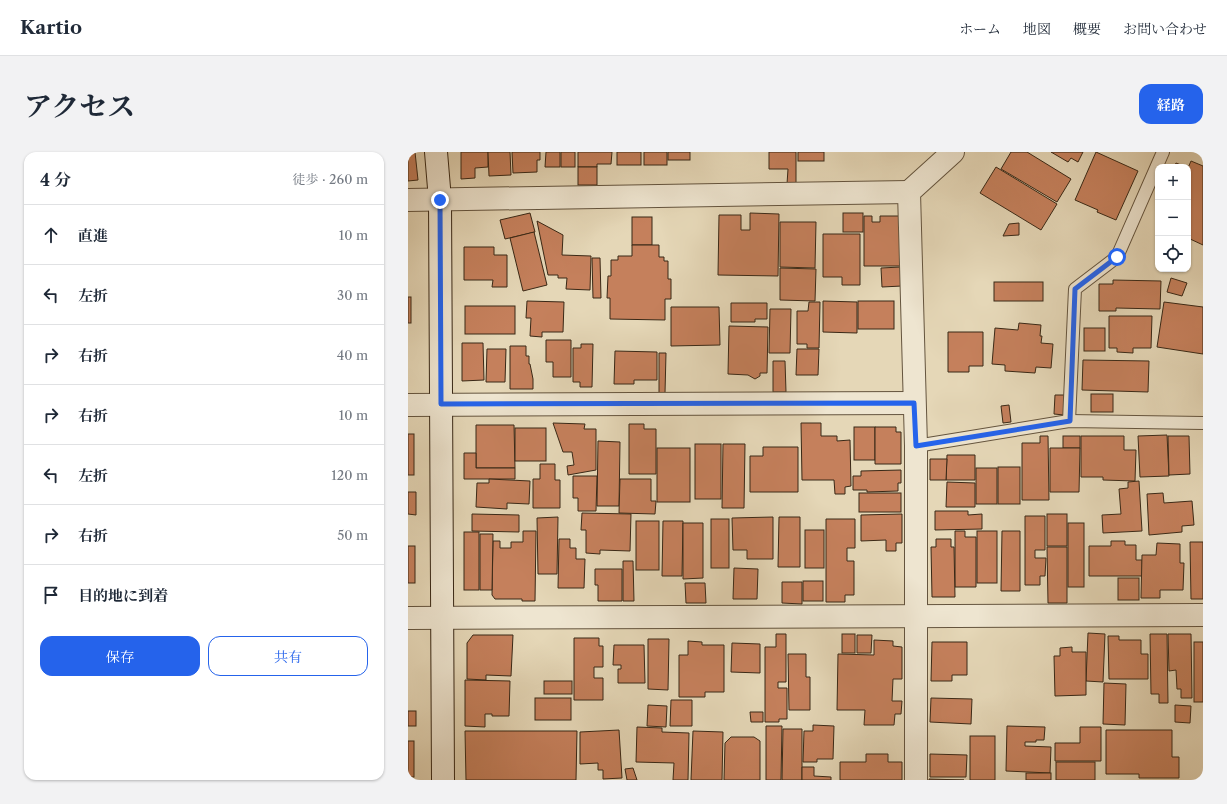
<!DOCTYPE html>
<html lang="ja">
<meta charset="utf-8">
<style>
:root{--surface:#fff;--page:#f2f2f3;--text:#1f2937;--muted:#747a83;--line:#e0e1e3;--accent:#2563eb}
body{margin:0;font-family:"Libre Caslon Text","Noto Serif JP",serif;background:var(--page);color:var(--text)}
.controls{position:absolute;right:12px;top:12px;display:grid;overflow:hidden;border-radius:8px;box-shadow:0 1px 3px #0004}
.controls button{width:36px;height:36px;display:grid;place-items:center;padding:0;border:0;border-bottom:1px solid var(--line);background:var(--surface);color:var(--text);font:20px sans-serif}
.stop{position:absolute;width:12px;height:12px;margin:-9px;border:3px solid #2563eb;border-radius:50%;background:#fff}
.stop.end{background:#2563eb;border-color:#fff;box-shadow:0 1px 4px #0008}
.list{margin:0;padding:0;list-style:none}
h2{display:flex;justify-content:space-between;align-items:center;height:52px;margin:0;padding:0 16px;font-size:17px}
h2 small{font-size:13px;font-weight:400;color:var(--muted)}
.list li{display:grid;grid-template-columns:26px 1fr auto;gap:12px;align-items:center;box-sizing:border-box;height:60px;padding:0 16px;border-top:1px solid var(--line)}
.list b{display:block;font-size:15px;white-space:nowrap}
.list em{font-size:13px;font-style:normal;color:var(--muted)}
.actions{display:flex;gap:8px;padding:12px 16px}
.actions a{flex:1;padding:9px 0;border:1px solid var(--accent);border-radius:12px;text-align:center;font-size:14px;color:var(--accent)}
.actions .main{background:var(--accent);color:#fff}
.icon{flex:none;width:22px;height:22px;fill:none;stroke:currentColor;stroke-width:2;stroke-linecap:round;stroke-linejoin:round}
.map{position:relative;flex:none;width:795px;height:628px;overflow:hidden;border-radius:12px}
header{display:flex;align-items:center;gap:24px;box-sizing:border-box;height:56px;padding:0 20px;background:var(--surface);border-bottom:1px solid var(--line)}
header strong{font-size:19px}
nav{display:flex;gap:22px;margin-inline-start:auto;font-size:14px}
.intro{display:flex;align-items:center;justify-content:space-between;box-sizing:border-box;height:96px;padding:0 24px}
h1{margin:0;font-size:28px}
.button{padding:10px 18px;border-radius:12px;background:var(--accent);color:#fff;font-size:14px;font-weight:700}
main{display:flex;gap:24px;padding:0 24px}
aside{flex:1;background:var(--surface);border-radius:12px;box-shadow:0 1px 3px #0004}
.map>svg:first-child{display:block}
.building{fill:#c5805c;stroke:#392816}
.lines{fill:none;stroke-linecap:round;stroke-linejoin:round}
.lane-casing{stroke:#64543e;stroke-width:14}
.street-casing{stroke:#64543e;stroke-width:24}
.secondary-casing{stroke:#392816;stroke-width:24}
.lane{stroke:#eee5d0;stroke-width:12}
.street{stroke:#eee5d0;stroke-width:22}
.secondary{stroke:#eee5d0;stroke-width:22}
.route{stroke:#2563eb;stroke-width:5}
</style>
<header>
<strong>Kartio</strong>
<nav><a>ホーム</a><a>地図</a><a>概要</a><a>お問い合わせ</a></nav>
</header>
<div class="intro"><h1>アクセス</h1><a class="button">経路</a></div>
<main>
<aside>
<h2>4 分<small>徒歩 · 260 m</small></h2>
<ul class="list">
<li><svg class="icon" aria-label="ahead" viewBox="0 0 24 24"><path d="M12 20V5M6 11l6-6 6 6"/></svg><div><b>直進</b></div><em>10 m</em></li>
<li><svg class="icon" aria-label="left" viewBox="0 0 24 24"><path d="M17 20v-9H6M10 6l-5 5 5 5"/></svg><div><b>左折</b></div><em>30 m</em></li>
<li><svg class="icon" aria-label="right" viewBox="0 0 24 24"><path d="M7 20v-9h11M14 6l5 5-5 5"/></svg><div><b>右折</b></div><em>40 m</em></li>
<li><svg class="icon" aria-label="right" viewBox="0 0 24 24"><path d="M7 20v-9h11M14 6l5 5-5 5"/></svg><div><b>右折</b></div><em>10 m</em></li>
<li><svg class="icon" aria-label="left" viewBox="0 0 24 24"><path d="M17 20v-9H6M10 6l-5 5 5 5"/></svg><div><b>左折</b></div><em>120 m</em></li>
<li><svg class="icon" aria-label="right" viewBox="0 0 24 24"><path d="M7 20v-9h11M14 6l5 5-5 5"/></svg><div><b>右折</b></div><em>50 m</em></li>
<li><svg class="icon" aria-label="arrive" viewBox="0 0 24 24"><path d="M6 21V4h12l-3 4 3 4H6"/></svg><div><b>目的地に到着</b></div></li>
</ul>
<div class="actions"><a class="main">保存</a><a>共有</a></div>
</aside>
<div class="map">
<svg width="795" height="628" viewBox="0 0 795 628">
<rect width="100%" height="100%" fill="#e5d7b7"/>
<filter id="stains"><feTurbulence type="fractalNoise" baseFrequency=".005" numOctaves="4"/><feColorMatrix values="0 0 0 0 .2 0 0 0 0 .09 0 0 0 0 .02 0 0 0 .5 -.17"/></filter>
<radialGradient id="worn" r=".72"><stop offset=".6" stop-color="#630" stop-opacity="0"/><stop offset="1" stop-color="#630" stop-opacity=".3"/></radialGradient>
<g class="building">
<polygon points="0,0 7,0 10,28 0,29"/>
<polygon points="53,0 80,0 80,15 67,16 67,26 53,27"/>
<polygon points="80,0 102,0 103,23 81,24"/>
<polygon points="104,0 132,0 132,8 129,8 129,20 105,21"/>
<polygon points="138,0 152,0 152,15 137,15"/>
<rect x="153" y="0" width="14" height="15"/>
<polygon points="170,0 204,0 203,12 189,12 189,15 170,15"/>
<rect x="209" y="0" width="24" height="13"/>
<rect x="236" y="0" width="23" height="13"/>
<rect x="260" y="0" width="22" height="8"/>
<polygon points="361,0 388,0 388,32 379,32 380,17 361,17"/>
<rect x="390" y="0" width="26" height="9"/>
<polygon points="603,0 619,0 663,27 649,50 593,17"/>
<polygon points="643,0 675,0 670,10 663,6 660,10"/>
<polygon points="688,0 730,19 708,68 689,60 690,58 667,48"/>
<polygon points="783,9 795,14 795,93 780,86 780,16"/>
<polygon points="768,11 778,15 766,15"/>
<rect x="170" y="15" width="19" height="18"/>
<polygon points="588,15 649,52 633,78 572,41"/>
<polygon points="122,61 127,80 97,87 92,68"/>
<polygon points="342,61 371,62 370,124 310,123 311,63 333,63 333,78 342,78"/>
<rect x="435" y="61" width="20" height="19"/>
<polygon points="456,64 464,64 464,70 472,70 472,64 493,64 494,114 456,114"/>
<rect x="224" y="65" width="20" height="28"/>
<polygon points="129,69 155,83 154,103 183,104 182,138 158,137 159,126 150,126 150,123 140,123"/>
<polygon points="372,70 408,70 407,116 372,115"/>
<polygon points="611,71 611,83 595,84 601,72"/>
<polygon points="126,80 139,133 115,139 102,86"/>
<polygon points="415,82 452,82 452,133 434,133 434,125 415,125"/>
<polygon points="224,93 251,93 251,105 256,105 256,109 260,109 260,127 263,127 263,147 257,147 257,168 202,167 202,146 199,146 200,124 203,124 203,108 210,108 210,104 224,104"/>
<polygon points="56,95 86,95 86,103 99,103 99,135 84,135 85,128 56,128"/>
<polygon points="184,106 192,106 193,146 185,146"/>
<polygon points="493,115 494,134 474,135 473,116"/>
<polygon points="372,116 408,117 407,149 372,148"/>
<polygon points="763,126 779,131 774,144 759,140"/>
<polygon points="705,128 753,129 752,157 708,156 708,159 691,159 691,132 705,132"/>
<rect x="586" y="130" width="49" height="19"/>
<rect x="0" y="145" width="3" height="26"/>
<polygon points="119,149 156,150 155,180 134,180 134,185 122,184 123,166 118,166"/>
<polygon points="415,149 449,150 449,181 415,180"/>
<rect x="450" y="149" width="36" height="28"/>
<polygon points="401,150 412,150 411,196 399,196 399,192 389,192 389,159 400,159"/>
<polygon points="756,150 795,155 795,202 749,195"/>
<polygon points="323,151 359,151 359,167 347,167 347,170 323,170"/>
<rect x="57" y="154" width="50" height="28"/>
<polygon points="263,155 311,155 312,193 263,194"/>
<polygon points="362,157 383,157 382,201 361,201"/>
<polygon points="701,164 744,164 743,196 725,196 725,201 709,200 709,196 701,196"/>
<polygon points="611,171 633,173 632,184 634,184 633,191 645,192 643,216 628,215 627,221 597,219 597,213 584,212 587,176 610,178"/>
<polygon points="321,174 360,175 359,221 352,221 352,224 347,227 340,223 320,222"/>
<rect x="676" y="176" width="21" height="23"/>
<polygon points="540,180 575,180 575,214 561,214 561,220 540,220"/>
<polygon points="138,188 163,188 163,225 145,225 145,210 138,210"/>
<polygon points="54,191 75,191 76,228 54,229"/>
<polygon points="173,192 185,192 184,235 172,235 172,230 165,230 165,196 173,196"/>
<polygon points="102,194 118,194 118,204 121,204 121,212 122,212 125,227 125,237 102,237"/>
<polygon points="79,197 98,197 97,230 78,230"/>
<polygon points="389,197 411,197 410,223 388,223"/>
<polygon points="207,199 249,200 249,228 226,228 226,232 206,232"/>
<polygon points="251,201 258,201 257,241 251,241"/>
<polygon points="675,208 741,209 740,240 674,238"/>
<polygon points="365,209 377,209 378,240 365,240"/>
<rect x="683" y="242" width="22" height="18"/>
<polygon points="647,243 656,243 656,263 646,262"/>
<polygon points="601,253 603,270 595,271 593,254"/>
<polygon points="145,271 177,272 176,277 188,277 188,318 160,323 159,314 166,313 164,300 155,300"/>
<polygon points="393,271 413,271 413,284 429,284 429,289 442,288 443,334 437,335 437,342 427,342 426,328 394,328"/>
<polygon points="221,272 236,272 236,277 248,277 248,322 221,322"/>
<polygon points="68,273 106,273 107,316 68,316"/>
<rect x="446" y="275" width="21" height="33"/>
<polygon points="467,275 488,275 488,280 493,280 493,312 467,312"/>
<rect x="107" y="276" width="31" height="33"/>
<rect x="0" y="282" width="6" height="41"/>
<polygon points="759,283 761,324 732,325 730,284"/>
<polygon points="632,284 640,284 641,348 614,348 614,291 632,291"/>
<rect x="655" y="284" width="17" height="12"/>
<polygon points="673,284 716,284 716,298 728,298 727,329 695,328 695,325 673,325"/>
<polygon points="760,284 781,284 782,322 761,323"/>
<polygon points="190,289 212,290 211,354 189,354"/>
<rect x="287" y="292" width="26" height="55"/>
<polygon points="315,292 337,292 336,356 314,356"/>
<polygon points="355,295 390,295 390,340 342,340 342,304 355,304"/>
<rect x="249" y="296" width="33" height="54"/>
<polygon points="642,296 672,296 671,340 642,340"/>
<polygon points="56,301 68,301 68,316 107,316 107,327 56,327"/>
<polygon points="539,303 567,303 567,328 538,328"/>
<polygon points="522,307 539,307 538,328 522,328"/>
<polygon points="132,312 147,312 147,328 152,328 152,356 125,356 125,327 132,327"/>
<rect x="590" y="315" width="22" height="37"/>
<rect x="568" y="316" width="21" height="36"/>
<polygon points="493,318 493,331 490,331 490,339 459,340 459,338 445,338 445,324 453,324 453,319"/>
<polygon points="165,324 189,324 188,359 170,359 170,346 165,346"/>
<polygon points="81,327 122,329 121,352 99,351 99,357 68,355 69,331 81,331"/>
<polygon points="212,327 243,327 243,349 248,349 247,362 211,361"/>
<polygon points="731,329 734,379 695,381 694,363 713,362 711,337 720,336 720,330"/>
<polygon points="539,330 567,331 567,355 538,355"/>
<polygon points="0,340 8,340 8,363 0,362"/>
<rect x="451" y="341" width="42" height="19"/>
<polygon points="755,341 756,351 784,349 786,373 774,374 774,380 741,383 739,342"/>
<polygon points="527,359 560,359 560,363 574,362 574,377 527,378"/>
<polygon points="174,361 223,362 222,399 192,398 192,402 178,401 178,378 173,378"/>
<polygon points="64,362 111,363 111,380 64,379"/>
<polygon points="494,362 494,391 488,391 488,399 478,399 478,388 453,389 453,363"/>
<rect x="639" y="362" width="20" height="32"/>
<polygon points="617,364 637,364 637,398 627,398 627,406 638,406 637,424 632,424 632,433 617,433"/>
<polygon points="150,365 149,422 130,422 129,366"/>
<polygon points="365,365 365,407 339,407 339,398 325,398 324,366"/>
<polygon points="371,365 392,365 392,415 370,415"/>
<rect x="303" y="367" width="18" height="49"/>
<polygon points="418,367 447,367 447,396 439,396 439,409 446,409 446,443 437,443 437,450 418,450"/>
<rect x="228" y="369" width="23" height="49"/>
<polygon points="255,369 275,369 274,424 254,424"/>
<polygon points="275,371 295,371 295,426 275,427"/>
<rect x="660" y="371" width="16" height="64"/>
<rect x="397" y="378" width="19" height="38"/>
<polygon points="115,379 128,379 127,449 114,449 114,447 87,447 84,443 85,389 92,389 92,396 103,396 103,390 115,390"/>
<polygon points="547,379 557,379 557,385 568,385 568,435 547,435"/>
<rect x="569" y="379" width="20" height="52"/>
<polygon points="594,379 612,379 612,439 593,439"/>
<rect x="56" y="380" width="15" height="58"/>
<polygon points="72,382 85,382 84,438 72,438"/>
<polygon points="151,387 162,387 162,396 168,396 168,407 177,407 176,436 150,436"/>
<polygon points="528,387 543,387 543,395 546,395 547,445 524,445 523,395 528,395"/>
<polygon points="703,389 717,389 717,393 728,393 728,408 734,408 734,424 681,424 681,394 703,394"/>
<polygon points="782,390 795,390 795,447 783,447"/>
<polygon points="749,391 772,392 772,411 776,411 775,438 752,438 752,446 733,446 734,403 748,403"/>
<rect x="0" y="394" width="7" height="37"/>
<polygon points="639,395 659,395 659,451 640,451"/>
<polygon points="215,409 225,409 226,449 215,449"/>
<polygon points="326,416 350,417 349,447 325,447"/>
<polygon points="187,417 214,417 214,449 190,449 190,433 187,433"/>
<rect x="710" y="426" width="21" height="22"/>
<rect x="395" y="429" width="20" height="20"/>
<polygon points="374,430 394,430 394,452 374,451"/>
<polygon points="277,431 297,431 298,451 278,451"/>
<polygon points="680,481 697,482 695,530 678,529"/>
<polygon points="368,482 378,482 378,530 370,530 370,536 379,536 379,567 371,567 371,570 357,570 357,495 368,495"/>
<rect x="434" y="482" width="13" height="19"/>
<polygon points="742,482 759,482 760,551 751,551 751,542 743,542"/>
<polygon points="760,482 783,482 784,546 773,546 773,537 769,537 768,518 761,519"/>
<polygon points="65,483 105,483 103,524 78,523 78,528 59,527 59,491"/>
<polygon points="449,483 464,483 463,501 449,501"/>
<polygon points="700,484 711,484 711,488 733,488 733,502 740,502 740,527 701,527"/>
<polygon points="166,486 191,486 191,494 195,494 195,515 186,515 186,526 195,526 195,548 166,548"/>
<polygon points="240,487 261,487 260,538 240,537"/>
<polygon points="466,488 485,489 485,494 494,495 494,527 485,527 484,549 494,549 493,562 487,562 486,573 456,573 457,558 429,558 430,502 466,503"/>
<polygon points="280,489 294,490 294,493 316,493 316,540 297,540 297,545 271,545 271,503 280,503"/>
<polygon points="524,490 559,490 559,523 544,523 544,529 523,529"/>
<rect x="786" y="490" width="9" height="60"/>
<polygon points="324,491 352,492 352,521 323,520"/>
<polygon points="206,493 236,493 237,531 210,531 210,517 213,517 213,513 205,513"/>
<polygon points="664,495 664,500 678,500 678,543 647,544 646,504 652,504 652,496"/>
<polygon points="380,502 398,502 398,525 402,525 402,558 381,558"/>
<polygon points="57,528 102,529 101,564 84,564 84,562 77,562 77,575 57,574"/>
<rect x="136" y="529" width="28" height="13"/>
<polygon points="696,531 718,532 717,573 695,572"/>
<rect x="127" y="546" width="36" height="22"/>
<polygon points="523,546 564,547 563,572 522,570"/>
<polygon points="263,548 284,548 284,574 262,574"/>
<polygon points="240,553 259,554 258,575 239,574"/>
<polygon points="767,553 783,554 782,571 767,570"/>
<rect x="0" y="559" width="8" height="15"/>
<polygon points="342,560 355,560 355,570 343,570"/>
<polygon points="405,573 426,574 425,607 409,607 409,610 395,610 396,579 405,579"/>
<polygon points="358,574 374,574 373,628 358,628"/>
<polygon points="599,574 637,575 636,588 628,588 628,590 617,590 617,594 643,595 642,621 598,619"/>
<polygon points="229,575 254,576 254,580 281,581 280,628 265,628 266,611 228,610"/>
<polygon points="672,575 693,575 693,609 647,609 647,591 672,591"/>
<polygon points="375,577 394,577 394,628 374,628"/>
<polygon points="211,578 214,626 195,627 195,618 190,618 190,611 172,612 172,580"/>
<polygon points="698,578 764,578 764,605 771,605 771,626 731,626 731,622 698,622"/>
<polygon points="57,579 169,579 168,628 58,628"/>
<polygon points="285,579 315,580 314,628 283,628"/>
<rect x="562" y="584" width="25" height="44"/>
<polygon points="323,585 346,585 352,589 352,628 316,628 317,591"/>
<rect x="0" y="589" width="6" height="36"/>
<polygon points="458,602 480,602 480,610 494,610 494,628 432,628 432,610 458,610"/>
<polygon points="522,602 559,603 558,625 522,625"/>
<rect x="648" y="610" width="39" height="18"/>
<polygon points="394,615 406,615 406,624 423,625 423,628 394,628"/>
<polygon points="225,616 229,628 219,628 217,617"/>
<rect x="618" y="621" width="25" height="7"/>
<polygon points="521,627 556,628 521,628"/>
</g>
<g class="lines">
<g class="lane-casing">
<g id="lane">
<polyline points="661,269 667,137 709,105 755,0"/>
<polyline points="508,294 661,269 795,271"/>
</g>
</g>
<g class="street-casing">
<g id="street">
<polyline points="0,48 501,40"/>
<polyline points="0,253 506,251"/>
<polyline points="0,466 795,463"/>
<polyline points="508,628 508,294 501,40 545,0"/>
</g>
</g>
<g class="secondary-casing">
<polyline id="secondary" points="28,0 32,48 35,628"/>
</g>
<use href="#lane" class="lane"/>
<use href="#street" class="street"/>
<use href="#secondary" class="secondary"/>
</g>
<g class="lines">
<polyline class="route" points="32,48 33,252 506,251 508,294 662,269 667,137 709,105"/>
</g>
<rect width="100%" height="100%" filter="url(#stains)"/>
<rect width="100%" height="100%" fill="url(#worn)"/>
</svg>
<div class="controls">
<button>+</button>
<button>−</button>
<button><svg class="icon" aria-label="locate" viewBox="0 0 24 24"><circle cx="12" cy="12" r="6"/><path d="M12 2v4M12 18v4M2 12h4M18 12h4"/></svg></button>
</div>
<div class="stop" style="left:709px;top:105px"></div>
<div class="stop end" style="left:32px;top:48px"></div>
</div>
</main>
